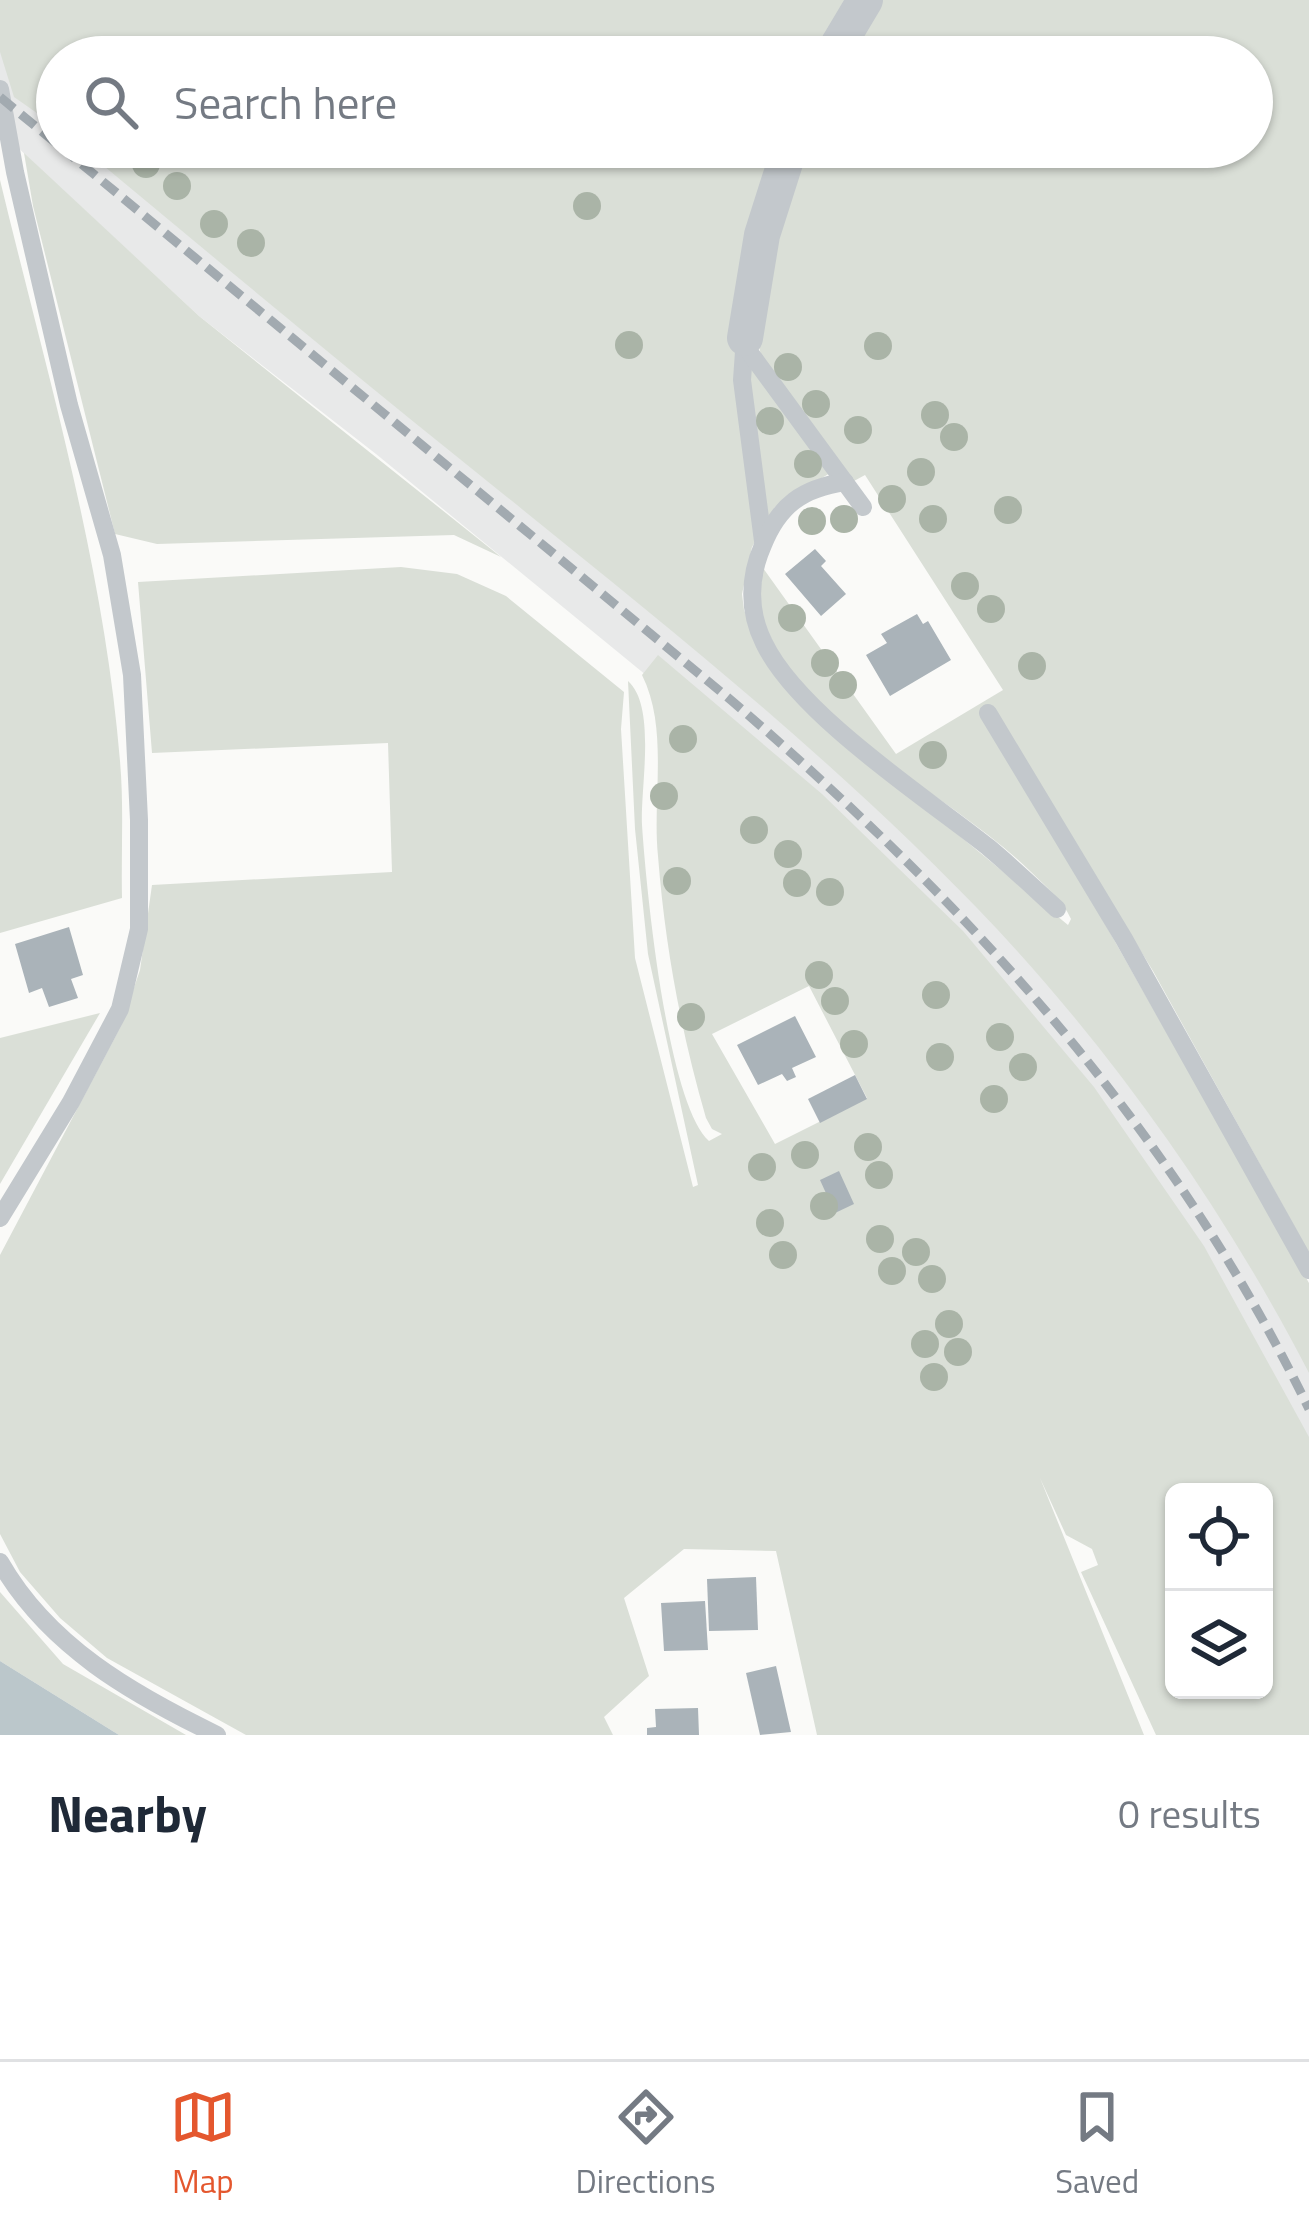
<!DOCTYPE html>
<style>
:root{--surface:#fff;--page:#f2f2f3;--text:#1f2937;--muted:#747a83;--line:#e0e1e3;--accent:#e4572e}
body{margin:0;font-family:"Titillium Web",sans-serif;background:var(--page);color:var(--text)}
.controls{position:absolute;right:36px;bottom:36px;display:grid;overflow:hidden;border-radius:18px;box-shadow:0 3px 9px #0004}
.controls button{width:108px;height:108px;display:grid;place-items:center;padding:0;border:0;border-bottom:3px solid var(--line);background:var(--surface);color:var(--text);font:60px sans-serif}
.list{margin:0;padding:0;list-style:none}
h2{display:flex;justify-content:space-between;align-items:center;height:156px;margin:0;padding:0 48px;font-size:51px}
h2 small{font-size:39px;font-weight:400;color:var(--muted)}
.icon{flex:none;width:66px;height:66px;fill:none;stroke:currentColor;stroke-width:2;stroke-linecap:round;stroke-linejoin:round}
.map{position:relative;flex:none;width:1309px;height:1735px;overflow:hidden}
.search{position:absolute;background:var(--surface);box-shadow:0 3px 9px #0004;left:36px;right:36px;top:36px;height:132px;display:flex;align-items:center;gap:30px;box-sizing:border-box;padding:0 42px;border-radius:66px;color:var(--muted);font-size:45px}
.sheet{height:324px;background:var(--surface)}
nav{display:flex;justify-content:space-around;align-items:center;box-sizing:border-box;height:168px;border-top:3px solid var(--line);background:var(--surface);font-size:33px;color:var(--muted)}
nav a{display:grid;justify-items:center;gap:6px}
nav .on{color:var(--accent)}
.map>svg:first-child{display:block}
.built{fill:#e8e9e9}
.green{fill:#dadfd7;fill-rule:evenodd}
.water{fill:#bbc7cb}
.building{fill:#aab3b9}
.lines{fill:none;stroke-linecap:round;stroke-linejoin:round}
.service{stroke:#c3c8cc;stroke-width:18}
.minor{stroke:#c3c8cc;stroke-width:36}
.rail{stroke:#a2aab0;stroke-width:9;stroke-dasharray:18 9;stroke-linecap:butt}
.tree{fill:#aab4a7}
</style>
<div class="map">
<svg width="1309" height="1735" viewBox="0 0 1309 1735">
<rect width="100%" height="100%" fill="#fafaf8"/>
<polygon class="built" points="0,48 57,96 57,147 117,147 937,852 1150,1100 1309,1359 1309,1461 912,893 376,454 199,316 37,166 0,130"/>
<g class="green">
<polygon points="0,0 855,0 822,57 57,57 57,127 14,97 0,52"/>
<path d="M871,0H1309V1253L1153,971L1027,766L992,725L1309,1283V1373C1227,1214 1119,1060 997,929C836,758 648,611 466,464C336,360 209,253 81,147H782L741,336L830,473L775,507L752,547L742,594L744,610L762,656L933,814L1068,925L1071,919C1062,899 1045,886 1030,871C949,792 805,731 764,622C757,606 761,585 763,568L896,754L1003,690L865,475L854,481L761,355L755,331L799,147H1252V57H839Z"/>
<polygon points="24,153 199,316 501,557 454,535 157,544 115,534 33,206"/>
<path d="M0,180C46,371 104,564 120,761C124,806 121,853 122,898L0,933Z"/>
<path d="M401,567L457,574L506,596L624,692L621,729L635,958L693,1187L698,1185L648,954L635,829L628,681C657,707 640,788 642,825C646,887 667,1103 709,1141L722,1134L712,1129L706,1118C681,1032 665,946 658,856C652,798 669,729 642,675L658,655L822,794L963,931L1094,1087L1204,1246L1309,1437V1735H1156L1081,1572L1098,1565L1092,1549L1066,1535L1040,1478L1144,1735H817L776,1551L684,1549L624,1598L649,1676L604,1717L613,1735H246L107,1658L60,1618L20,1572L0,1534V1255L121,1026L140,970L152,885L392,872L388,743L152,753L138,582ZM809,986L867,1098L775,1144L712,1034ZM1174,1492H1264V1690H1174Z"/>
<polygon points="100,1013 0,1184 0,1038"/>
<polygon points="0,1592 63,1664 186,1735 119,1735 0,1661"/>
</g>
<polygon class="water" points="0,1661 119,1735 0,1735"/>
<g class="building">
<polygon points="815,549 826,561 821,566 846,594 821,616 785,574"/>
<polygon points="917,614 923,624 928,621 951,660 890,696 866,655 887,643 881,634"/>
<polygon points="69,927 83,975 71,979 78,998 49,1007 42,988 29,993 15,944"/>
<polygon points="795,1016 816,1057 792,1068 796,1077 787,1081 782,1074 758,1085 737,1045"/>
<polygon points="855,1075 867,1099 820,1123 808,1099"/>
<polygon points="839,1171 854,1204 835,1213 820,1180"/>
<polygon points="756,1577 758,1630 709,1631 707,1579"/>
<polygon points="705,1601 708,1650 664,1651 661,1603"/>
<polygon points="776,1666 791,1732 760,1735 746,1673"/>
<polygon points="698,1708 699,1735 647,1735 647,1728 656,1727 655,1709"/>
</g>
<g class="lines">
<g class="service">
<polyline points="0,89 15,172 69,405 112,555 132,675 139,820 139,929 120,1009 71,1102 0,1218"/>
<polyline points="745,338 742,380 763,541"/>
<polyline points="746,342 750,353 863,507"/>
<path d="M845,482C803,488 779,505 763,545C749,577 748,611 764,643C798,714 925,797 988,847C1012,867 1034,888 1057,909"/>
<polyline points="988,713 1124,939 1309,1270"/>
<path d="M0,1562C48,1646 132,1694 217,1735"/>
</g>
<g class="minor">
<polyline points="831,57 865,0"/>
<polyline points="745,338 762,235 790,147"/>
</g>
<g class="rail">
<polyline points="0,97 57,144"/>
<path d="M61,147L732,701C968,904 1172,1126 1309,1409"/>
</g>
</g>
<g class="tree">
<circle cx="146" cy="164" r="14"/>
<circle cx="177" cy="186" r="14"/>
<circle cx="587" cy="206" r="14"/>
<circle cx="214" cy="224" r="14"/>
<circle cx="251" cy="243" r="14"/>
<circle cx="629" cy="345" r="14"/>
<circle cx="878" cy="346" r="14"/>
<circle cx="788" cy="367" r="14"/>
<circle cx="816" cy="404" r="14"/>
<circle cx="935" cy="415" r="14"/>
<circle cx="770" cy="421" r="14"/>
<circle cx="858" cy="430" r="14"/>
<circle cx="954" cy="437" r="14"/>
<circle cx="808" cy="464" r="14"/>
<circle cx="921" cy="472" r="14"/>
<circle cx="892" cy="499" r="14"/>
<circle cx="1008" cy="510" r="14"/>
<circle cx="844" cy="519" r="14"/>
<circle cx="933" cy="519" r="14"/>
<circle cx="812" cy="521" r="14"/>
<circle cx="965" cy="586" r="14"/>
<circle cx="991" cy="609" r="14"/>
<circle cx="792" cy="618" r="14"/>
<circle cx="825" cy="663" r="14"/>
<circle cx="1032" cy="666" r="14"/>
<circle cx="843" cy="685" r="14"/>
<circle cx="683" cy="739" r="14"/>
<circle cx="933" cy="755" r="14"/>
<circle cx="664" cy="796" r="14"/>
<circle cx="754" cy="830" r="14"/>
<circle cx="788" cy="854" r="14"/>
<circle cx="677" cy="881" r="14"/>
<circle cx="797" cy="883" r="14"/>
<circle cx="830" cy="892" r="14"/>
<circle cx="819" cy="975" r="14"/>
<circle cx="936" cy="995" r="14"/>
<circle cx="835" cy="1001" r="14"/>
<circle cx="691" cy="1017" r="14"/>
<circle cx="1000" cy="1037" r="14"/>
<circle cx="854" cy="1044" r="14"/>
<circle cx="940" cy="1057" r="14"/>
<circle cx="1023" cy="1067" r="14"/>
<circle cx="994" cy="1099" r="14"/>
<circle cx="868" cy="1147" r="14"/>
<circle cx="805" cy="1155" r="14"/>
<circle cx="762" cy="1167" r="14"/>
<circle cx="879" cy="1175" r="14"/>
<circle cx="824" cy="1206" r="14"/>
<circle cx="770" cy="1223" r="14"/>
<circle cx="880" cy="1239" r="14"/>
<circle cx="916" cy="1252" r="14"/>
<circle cx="783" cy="1255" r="14"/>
<circle cx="892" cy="1271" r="14"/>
<circle cx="932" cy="1279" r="14"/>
<circle cx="949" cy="1324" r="14"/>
<circle cx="925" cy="1344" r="14"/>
<circle cx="958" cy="1352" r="14"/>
<circle cx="934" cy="1377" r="14"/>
</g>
</svg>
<div class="controls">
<button><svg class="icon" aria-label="locate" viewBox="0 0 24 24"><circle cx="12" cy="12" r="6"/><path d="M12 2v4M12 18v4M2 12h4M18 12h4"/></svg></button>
<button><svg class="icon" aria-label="layers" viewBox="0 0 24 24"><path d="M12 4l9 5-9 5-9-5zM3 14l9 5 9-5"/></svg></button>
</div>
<div class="search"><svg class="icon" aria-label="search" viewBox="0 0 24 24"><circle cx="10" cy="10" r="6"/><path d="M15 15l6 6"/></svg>Search here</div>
</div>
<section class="sheet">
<h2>Nearby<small>0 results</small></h2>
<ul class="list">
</ul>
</section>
<nav>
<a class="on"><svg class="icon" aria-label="map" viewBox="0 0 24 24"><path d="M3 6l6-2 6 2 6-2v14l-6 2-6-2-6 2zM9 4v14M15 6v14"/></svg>Map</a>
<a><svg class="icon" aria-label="directions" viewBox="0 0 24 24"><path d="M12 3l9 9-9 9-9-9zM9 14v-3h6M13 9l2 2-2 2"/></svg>Directions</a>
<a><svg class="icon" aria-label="saved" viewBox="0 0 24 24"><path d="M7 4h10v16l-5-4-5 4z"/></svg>Saved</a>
</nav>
